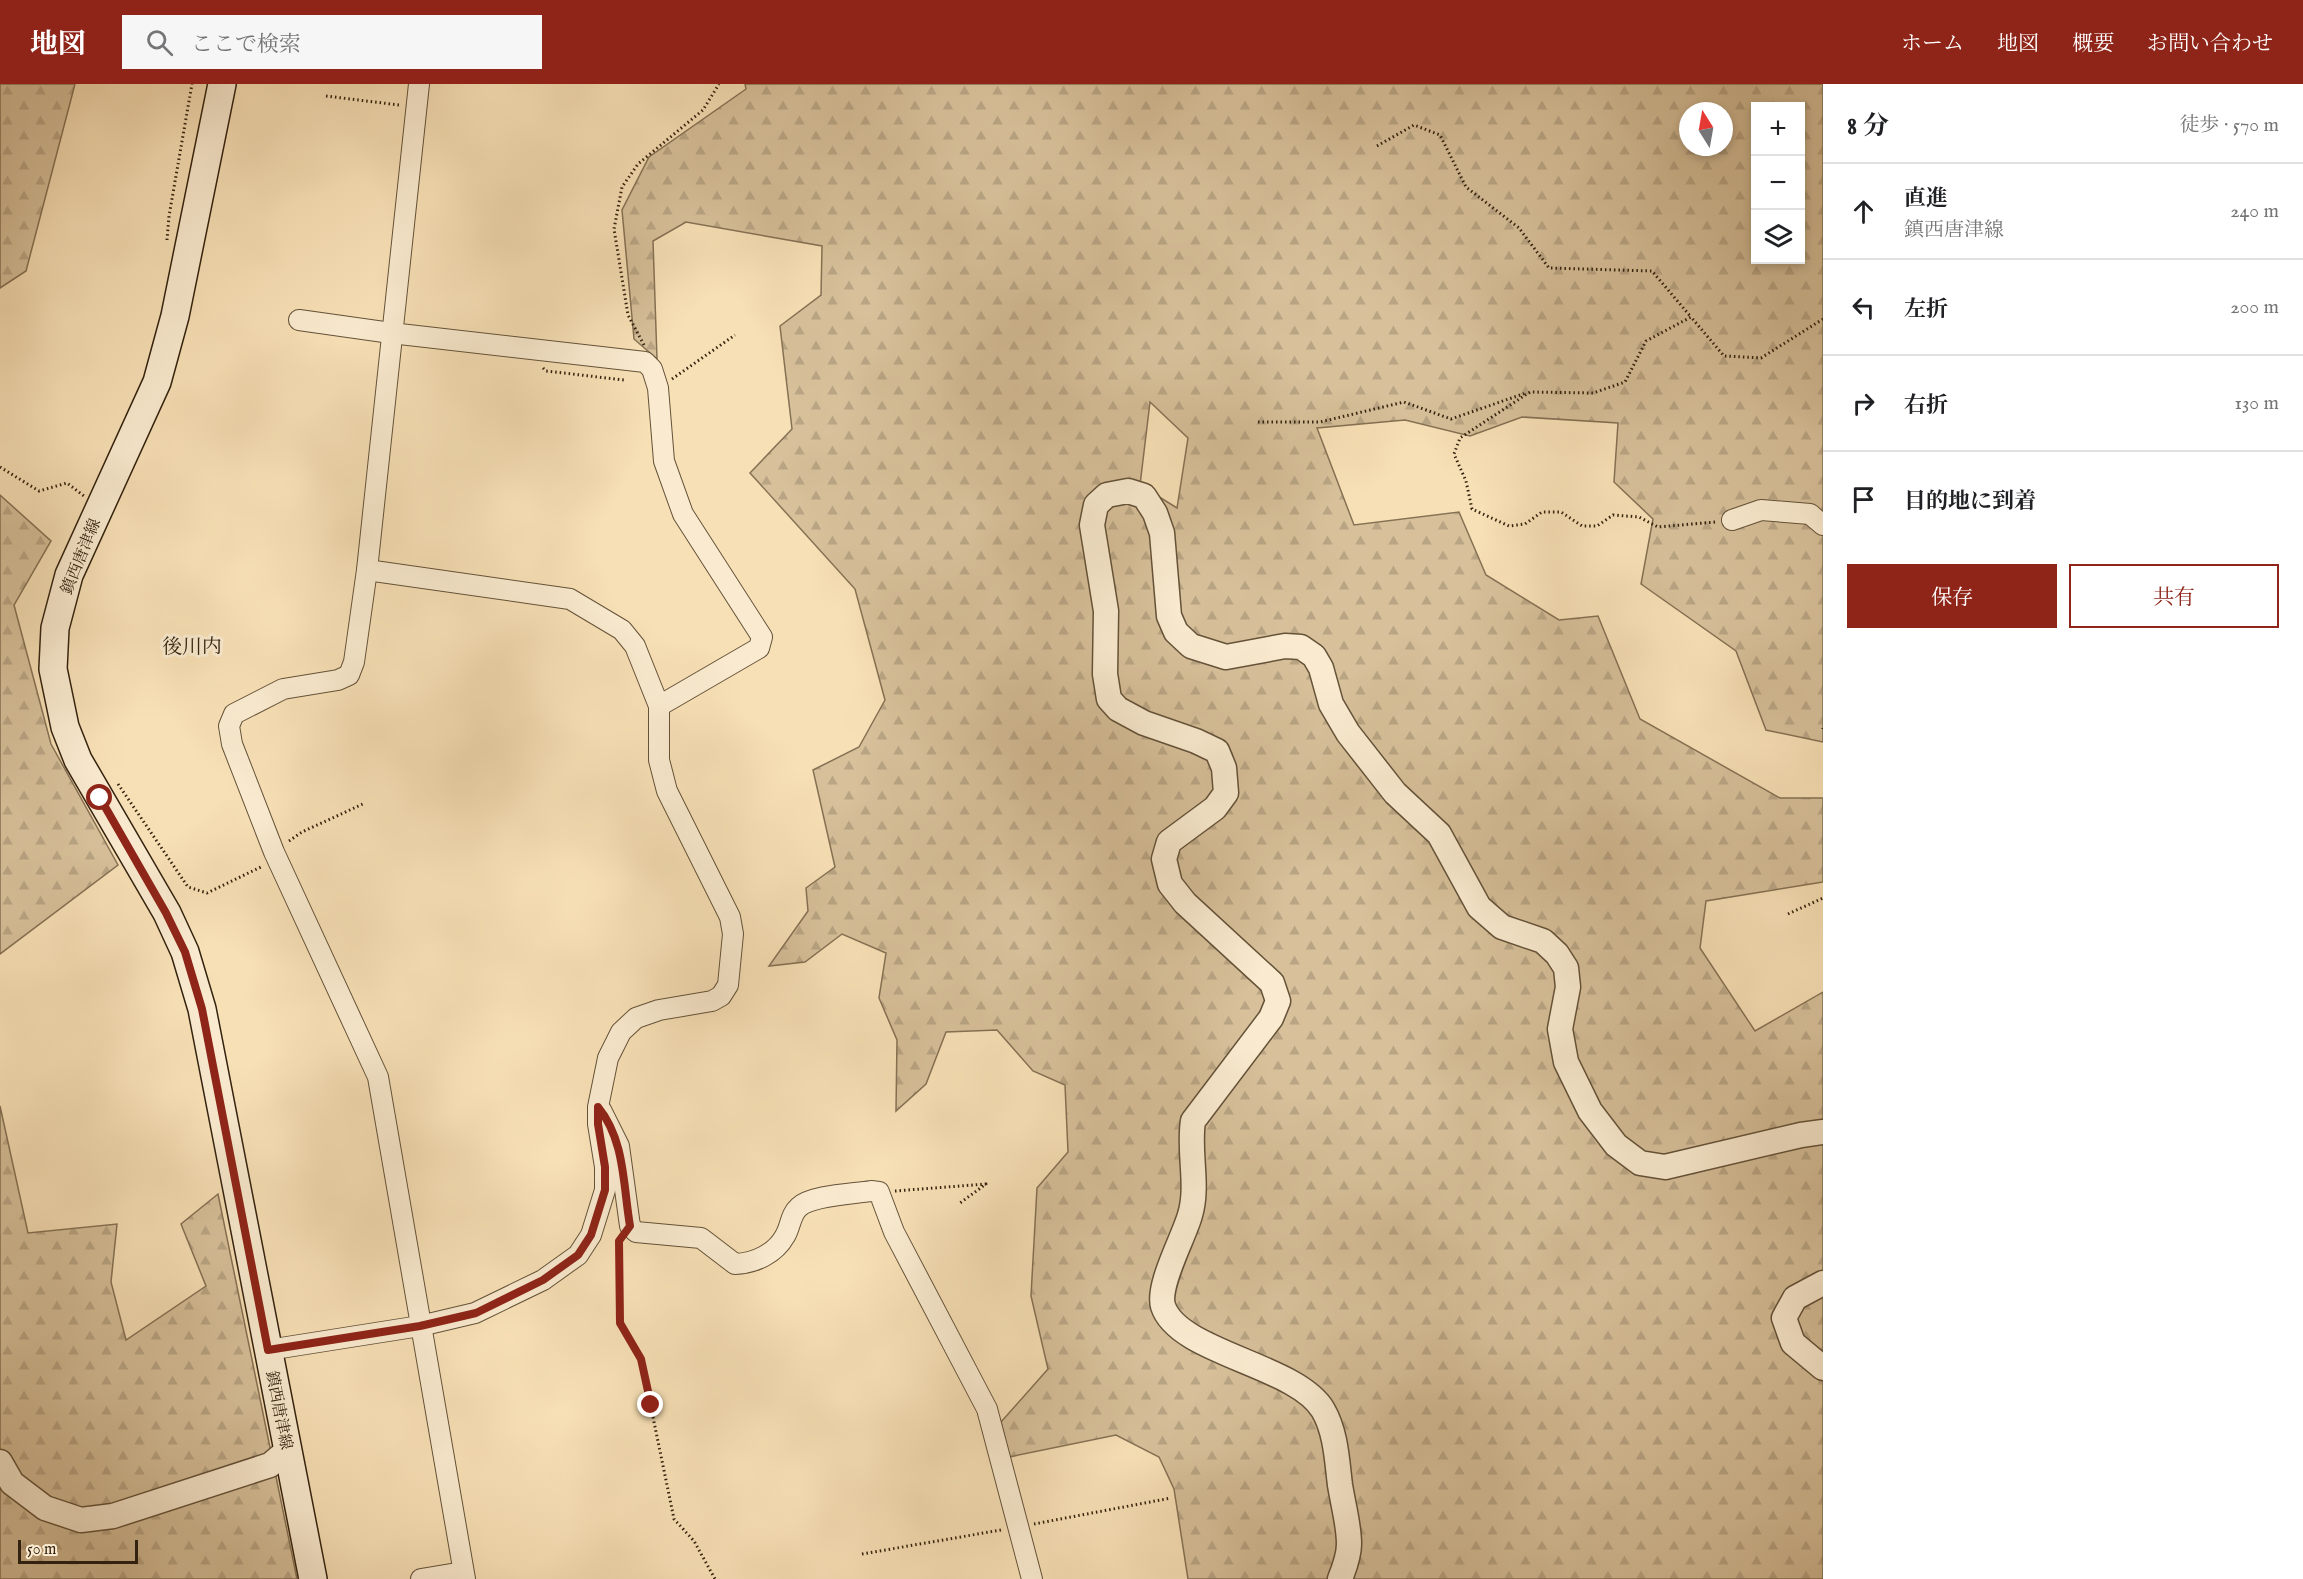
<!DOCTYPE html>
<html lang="ja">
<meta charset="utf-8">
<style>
:root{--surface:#fff;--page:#f6f6f6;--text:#202124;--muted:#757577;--line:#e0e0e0;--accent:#8f2418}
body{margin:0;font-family:"IM FELL English","Noto Serif JP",serif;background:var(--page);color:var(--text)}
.controls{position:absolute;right:18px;top:18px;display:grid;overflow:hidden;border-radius:0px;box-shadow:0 3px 9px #0003}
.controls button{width:54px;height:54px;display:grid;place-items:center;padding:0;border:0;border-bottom:2px solid var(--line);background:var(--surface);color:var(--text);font:30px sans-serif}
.compass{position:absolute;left:1679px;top:18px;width:54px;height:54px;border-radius:50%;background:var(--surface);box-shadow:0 3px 9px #0003;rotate:349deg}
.scale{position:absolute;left:18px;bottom:15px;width:120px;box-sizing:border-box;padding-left:6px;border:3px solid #33220f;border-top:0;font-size:16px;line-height:21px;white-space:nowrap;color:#33220f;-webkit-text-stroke:4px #faebd0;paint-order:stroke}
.stop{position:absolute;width:18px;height:18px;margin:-14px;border:4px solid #8f2418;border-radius:50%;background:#fff}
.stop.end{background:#8f2418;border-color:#fff;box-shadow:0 2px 6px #0008}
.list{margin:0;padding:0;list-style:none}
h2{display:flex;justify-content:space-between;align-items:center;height:78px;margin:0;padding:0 24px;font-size:26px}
h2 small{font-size:20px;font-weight:400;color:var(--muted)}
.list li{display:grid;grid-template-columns:39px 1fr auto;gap:18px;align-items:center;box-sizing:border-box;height:96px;padding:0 24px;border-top:2px solid var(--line)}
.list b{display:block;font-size:22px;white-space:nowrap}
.list p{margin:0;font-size:20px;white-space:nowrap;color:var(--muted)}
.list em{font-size:20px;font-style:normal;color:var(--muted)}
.actions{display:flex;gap:12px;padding:18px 24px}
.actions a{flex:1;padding:14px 0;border:2px solid var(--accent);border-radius:0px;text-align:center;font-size:21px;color:var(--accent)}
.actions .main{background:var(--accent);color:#fff}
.icon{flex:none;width:33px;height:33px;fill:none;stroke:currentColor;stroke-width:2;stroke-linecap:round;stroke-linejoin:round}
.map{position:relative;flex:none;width:1823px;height:1495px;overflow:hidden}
header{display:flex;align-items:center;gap:36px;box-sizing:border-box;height:84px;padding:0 30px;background:var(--accent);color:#fff}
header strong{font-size:28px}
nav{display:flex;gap:33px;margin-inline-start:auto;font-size:21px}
.search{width:420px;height:54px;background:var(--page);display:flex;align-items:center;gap:15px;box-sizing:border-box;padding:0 21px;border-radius:0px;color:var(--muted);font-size:22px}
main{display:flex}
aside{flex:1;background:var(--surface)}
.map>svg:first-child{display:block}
.forest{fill:url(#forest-firs);stroke:#857154;stroke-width:1.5;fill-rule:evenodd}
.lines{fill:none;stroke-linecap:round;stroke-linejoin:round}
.minor-casing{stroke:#645239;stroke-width:22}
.tertiary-casing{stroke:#645239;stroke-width:27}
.secondary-casing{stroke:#33220f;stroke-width:30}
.path{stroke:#33220f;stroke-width:3;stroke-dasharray:1.5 3;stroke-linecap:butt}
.minor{stroke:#faebd0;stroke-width:20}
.tertiary{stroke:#faebd0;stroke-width:24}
.secondary{stroke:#faebd0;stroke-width:27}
.route{stroke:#8f2418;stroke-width:8}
.labels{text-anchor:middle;stroke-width:6;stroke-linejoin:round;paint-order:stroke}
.street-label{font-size:16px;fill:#33220f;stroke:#faebd0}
.quarter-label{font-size:20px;fill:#33220f;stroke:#faebd0}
</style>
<header>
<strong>地図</strong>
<div class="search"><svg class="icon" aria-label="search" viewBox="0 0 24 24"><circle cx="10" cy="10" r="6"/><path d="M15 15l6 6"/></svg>ここで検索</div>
<nav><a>ホーム</a><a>地図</a><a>概要</a><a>お問い合わせ</a></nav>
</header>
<main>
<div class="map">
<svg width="1823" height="1495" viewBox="0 0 1823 1495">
<defs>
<pattern id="forest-firs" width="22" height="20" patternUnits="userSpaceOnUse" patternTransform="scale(1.5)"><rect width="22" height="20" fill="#d7c09a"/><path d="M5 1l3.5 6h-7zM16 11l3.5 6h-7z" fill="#b9a584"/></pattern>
</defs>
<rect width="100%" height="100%" fill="#f8e0b6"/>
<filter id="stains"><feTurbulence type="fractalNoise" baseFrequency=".00333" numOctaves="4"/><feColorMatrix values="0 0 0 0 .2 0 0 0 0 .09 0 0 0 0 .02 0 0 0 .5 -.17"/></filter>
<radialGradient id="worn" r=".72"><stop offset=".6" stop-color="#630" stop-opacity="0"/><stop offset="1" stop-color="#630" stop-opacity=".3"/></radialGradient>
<g class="forest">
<polygon points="0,0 75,0 26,187 0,204"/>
<path d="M745,0H1823V658L1766,646L1736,567L1641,500L1653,435L1614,398L1618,339L1522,333L1470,352L1405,336L1317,344L1354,441L1459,428L1486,491L1559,536L1598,532L1640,635L1780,714H1823V798L1706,817L1700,864L1755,947L1823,908V1495H1188L1174,1405L1159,1373L1116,1351L1009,1373L1001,1338L1048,1285L1031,1212L1037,1104L1068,1068L1065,1001L1033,987L997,946L946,948L926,1000L896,1027L897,956L879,914L886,869L842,850L805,878L769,882L808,827L806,804L835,783L813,686L859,663L885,616L855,505L750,389L792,345L780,242L821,211L822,162L686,138L653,157L657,275L634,255L622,126L649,73L746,5ZM1756,22H1800V176H1756ZM1688,27H1724V63H1688ZM1150,318L1188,354L1177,424L1140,401Z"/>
<polygon points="0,411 51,457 14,521 51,660 118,781 0,870"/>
<polygon points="0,1022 28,1149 117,1140 111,1198 126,1256 206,1202 181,1140 218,1110 297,1495 0,1495"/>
</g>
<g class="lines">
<g class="minor-casing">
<g id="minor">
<polyline points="419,0 367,486 354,578 349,591 338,596 283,605 234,630 229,642 232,660 274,768 378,993 465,1495"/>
<polyline points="299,236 391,249 645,278 652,285 658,304 664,377 683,430 762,553 759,564 659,622"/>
<polyline points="1732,436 1761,426 1810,430 1823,441"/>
<path d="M601,1026L619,1062L630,1142L636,1148L701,1154L735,1180C755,1179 775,1170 785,1152C791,1142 790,1131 799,1123C812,1111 853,1110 871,1107L879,1108L894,1148L987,1325L1032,1495"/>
<polyline points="268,1266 420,1242 475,1229 543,1196 578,1171 591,1151 605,1106 605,1083 598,1040 598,1023 608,974 621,948 636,934 659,926 712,917 721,912 728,901 733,850 730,833 667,707 659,676 659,622 635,562 622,546 570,515 367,486"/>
<polyline points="421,1495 463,1488"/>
</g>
</g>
<g class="tertiary-casing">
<g id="tertiary">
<polyline points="1823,1199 1795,1214 1784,1234 1793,1259 1823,1284"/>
<polyline points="0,1378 12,1399 45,1424 81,1436 113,1432 270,1381 288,1366"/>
<path d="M1340,1495C1344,1485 1349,1471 1349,1460C1349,1441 1343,1420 1340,1401C1337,1377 1336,1348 1323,1326C1297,1281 1178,1269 1163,1222C1157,1201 1184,1153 1190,1131C1199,1101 1188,1068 1193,1037L1271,934L1278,917L1272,899L1185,819L1170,800L1164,775L1169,758L1215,724L1226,709L1224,684L1217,667L1196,657L1144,639L1118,625L1109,615L1105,590L1106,527L1092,441L1096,421L1107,411L1128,407L1144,412L1155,429L1162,449L1169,532L1176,548L1191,562L1226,573L1285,562L1301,563L1314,572L1321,584L1331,620L1348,649L1395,709L1439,750L1479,823L1502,843L1543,857L1557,870L1566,884L1568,903L1560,945L1566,978L1590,1027L1616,1061L1640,1079L1665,1083L1801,1051L1823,1048"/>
</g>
</g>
<g class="secondary-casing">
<polyline id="secondary" points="222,0 175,232 157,298 69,491 55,544 53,585 65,643 78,676 167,829 185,868 202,925 313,1495"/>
</g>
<g class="path">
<polyline points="326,12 399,21"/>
<polyline points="1377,62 1414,41 1440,51 1466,103 1519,144 1549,184 1652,187 1691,233"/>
<polyline points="167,156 169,132 192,0"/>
<polyline points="644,261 628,231 614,145 622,103 638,80 703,26 719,0"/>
<polyline points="543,284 546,287 624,296"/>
<polyline points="672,295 735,251"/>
<polyline points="1258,338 1320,338 1404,318 1451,335 1526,309"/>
<polyline points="0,383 39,407 67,399 84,412"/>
<polyline points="1715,438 1658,443 1639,433 1613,431 1597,442 1582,442 1561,428 1542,428 1525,440 1509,442 1472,425 1466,397 1454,370 1460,354 1530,308 1593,309 1625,298 1646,257 1691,233 1724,272 1761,274 1823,235"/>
<polyline points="1823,644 1823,645"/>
<polyline points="118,700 188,803 207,809 263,782"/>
<polyline points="289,757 302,748 365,719"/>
<polyline points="1788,830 1823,814"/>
<polyline points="895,1107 986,1100 960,1119"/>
<polyline points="620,1156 619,1239 641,1275 674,1435 694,1457 715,1495"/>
<polyline points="1034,1440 1171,1414"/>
<polyline points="862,1470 1001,1446"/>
</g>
<use href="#minor" class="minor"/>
<use href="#tertiary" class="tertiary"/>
<use href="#secondary" class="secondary"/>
</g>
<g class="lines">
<path class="route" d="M100,714L166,829L185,868L202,925L268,1266L420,1242L476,1229L543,1196L578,1171L591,1151L605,1106V1083L598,1040V1023C625,1056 623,1101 630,1142L619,1157L620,1239L641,1275L651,1321"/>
</g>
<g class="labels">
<g class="street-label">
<text transform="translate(80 472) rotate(-68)" y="6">鎮西唐津線</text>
<text transform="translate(280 1326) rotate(79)" y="6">鎮西唐津線</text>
</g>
<g class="quarter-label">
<text x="192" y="569">後川内</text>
</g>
</g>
<rect width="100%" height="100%" filter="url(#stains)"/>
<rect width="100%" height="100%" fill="url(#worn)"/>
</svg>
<div class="controls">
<button>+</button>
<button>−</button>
<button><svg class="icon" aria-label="layers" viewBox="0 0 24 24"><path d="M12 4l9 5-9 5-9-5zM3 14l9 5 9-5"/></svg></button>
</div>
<svg class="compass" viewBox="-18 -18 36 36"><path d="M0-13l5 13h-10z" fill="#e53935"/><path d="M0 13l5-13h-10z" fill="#757577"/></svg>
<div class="scale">50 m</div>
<div class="stop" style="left:100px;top:714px"></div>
<div class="stop end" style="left:651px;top:1321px"></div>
</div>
<aside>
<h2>8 分<small>徒歩 · 570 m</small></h2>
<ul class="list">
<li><svg class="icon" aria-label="ahead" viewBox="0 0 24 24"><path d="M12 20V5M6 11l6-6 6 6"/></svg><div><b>直進</b><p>鎮西唐津線</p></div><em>240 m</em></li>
<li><svg class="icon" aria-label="left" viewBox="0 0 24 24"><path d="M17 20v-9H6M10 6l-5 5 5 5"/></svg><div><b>左折</b></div><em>200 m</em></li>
<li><svg class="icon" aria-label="right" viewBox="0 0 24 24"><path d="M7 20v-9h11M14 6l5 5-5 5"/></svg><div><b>右折</b></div><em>130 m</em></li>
<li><svg class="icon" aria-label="arrive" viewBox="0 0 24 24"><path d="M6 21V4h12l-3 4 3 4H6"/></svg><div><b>目的地に到着</b></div></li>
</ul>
<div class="actions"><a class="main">保存</a><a>共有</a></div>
</aside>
</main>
